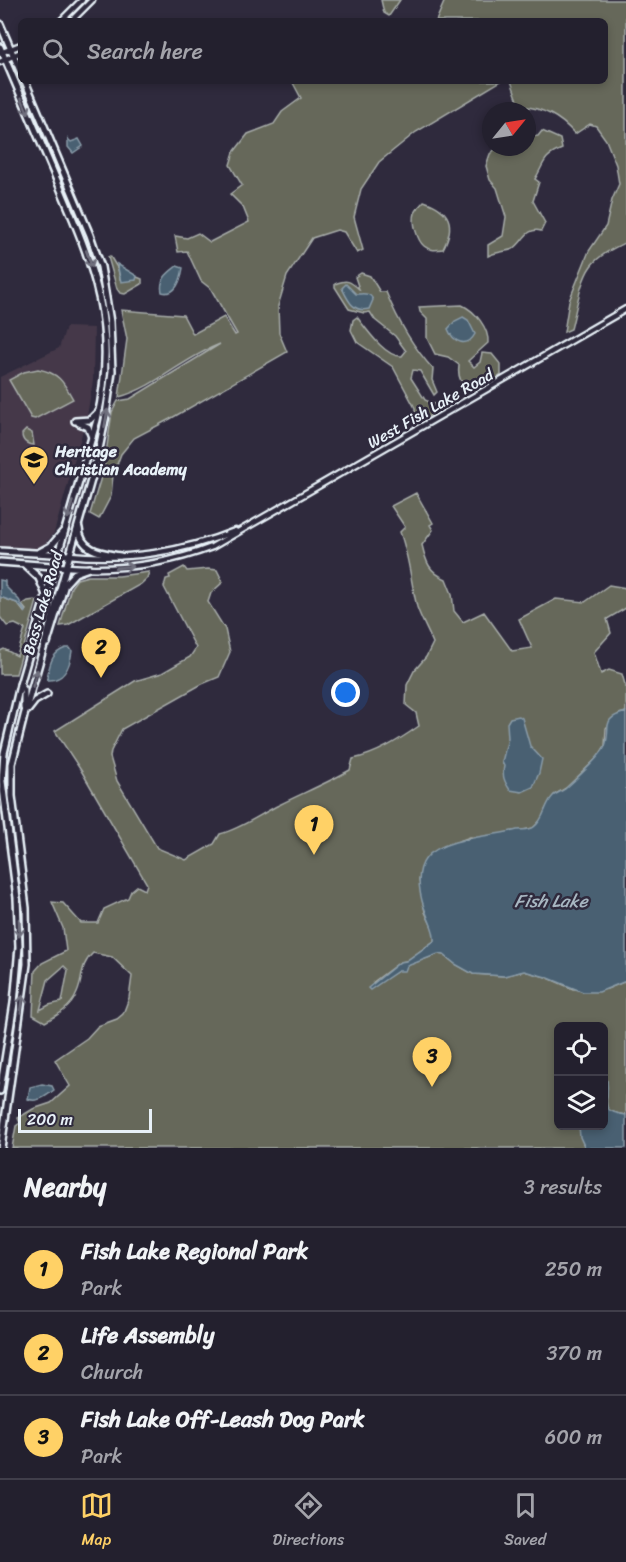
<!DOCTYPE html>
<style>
:root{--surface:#23202e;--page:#2f2d3a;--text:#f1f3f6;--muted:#a3a3aa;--line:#403e4a;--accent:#ffd166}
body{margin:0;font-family:Sriracha,sans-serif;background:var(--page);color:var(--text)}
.controls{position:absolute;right:18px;bottom:18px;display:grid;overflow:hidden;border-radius:9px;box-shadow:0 3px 9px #0003}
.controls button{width:54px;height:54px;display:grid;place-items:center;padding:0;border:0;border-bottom:2px solid var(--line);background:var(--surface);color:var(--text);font:30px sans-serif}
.compass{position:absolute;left:482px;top:102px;width:54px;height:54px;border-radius:50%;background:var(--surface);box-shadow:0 3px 9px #0003;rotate:60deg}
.scale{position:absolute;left:18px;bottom:15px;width:134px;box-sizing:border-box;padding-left:6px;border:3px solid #e8f1f8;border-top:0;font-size:16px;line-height:21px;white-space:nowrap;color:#e8f1f8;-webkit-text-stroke:4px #2f2a3d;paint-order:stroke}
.you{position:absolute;left:346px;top:693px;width:21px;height:21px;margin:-15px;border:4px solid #fff;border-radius:50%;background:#1a73e8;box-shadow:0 0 0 9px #1a73e833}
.badge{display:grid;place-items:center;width:39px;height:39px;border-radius:50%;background:var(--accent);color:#111;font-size:20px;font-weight:700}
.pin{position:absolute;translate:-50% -50px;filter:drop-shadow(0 2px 3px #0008)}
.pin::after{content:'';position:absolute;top:32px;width:21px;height:18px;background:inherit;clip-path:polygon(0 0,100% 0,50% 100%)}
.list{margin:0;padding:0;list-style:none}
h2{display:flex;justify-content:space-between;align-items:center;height:78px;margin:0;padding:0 24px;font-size:26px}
h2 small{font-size:20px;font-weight:400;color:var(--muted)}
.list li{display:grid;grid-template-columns:39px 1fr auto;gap:18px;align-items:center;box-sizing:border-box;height:84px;padding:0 24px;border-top:2px solid var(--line)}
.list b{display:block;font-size:22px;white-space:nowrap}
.list p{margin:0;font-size:20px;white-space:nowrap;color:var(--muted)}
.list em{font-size:20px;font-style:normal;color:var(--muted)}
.icon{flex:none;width:33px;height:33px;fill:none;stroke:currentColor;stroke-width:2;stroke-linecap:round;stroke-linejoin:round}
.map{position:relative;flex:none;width:626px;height:1148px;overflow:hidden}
.search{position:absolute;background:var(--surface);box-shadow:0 3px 9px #0003;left:18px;right:18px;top:18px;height:66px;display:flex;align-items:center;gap:15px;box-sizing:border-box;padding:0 21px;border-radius:9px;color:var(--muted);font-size:22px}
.sheet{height:330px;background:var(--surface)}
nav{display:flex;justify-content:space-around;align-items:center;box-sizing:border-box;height:84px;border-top:2px solid var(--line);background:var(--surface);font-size:16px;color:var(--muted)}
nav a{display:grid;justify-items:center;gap:3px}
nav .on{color:var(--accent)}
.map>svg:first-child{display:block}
.built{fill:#443949}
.green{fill:#66685a;stroke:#a7aca9;stroke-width:1.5;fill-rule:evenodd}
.water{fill:#496172;stroke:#899ba8;stroke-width:1.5}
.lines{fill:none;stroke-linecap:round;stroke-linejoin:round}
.minor-casing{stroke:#e8f1f8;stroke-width:9}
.major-casing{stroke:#e8f1f8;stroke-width:10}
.minor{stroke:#2f2a3d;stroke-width:4.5}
.major{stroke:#2f2a3d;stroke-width:5}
.oneway{stroke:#70707e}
.labels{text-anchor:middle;stroke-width:5;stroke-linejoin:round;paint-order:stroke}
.street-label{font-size:16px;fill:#e8f1f8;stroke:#2f2a3d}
.poi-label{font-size:16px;font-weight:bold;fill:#e8f1f8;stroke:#2f2a3d;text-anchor:start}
.water-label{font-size:18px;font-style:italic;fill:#a8b7c2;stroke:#2f2a3d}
</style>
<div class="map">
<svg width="626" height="1148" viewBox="0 0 626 1148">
<rect width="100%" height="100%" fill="#2f2a3d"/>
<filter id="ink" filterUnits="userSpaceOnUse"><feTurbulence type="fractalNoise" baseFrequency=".0167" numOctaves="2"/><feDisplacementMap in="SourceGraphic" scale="12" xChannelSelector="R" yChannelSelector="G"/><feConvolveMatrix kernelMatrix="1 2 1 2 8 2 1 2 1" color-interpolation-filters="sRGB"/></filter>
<g filter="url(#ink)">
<polygon class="built" points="66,327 94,328 93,381 87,416 54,533 41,549 0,547 0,377 59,348"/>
<g class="green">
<polygon points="381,0 400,0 389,16 384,13"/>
<path d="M445,0H626V242C614,248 599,255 591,266C580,281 576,311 571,329L564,332L569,301L589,251L606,226L612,200L619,184L616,165L606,140L596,126L590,124L575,134C559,116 543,108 520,106L511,81H605V21H436Z"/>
<path d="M292,81H501L416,132L379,162L361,189L354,217L363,250L357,253L344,232L337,230L312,238L287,276L278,306L279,333L287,352L170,419L134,438L121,454L113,475L111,496L99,519L90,514L104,467L112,412L118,401L130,399L220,344C185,357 156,387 119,397L127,339L121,310L183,315L193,334L224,317L235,335L237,334L211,289L201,281L187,251L178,252L175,236L187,238L198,233L210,242L249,222L243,207L230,194L242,185L230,165L234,152L248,134L274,124L282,112L301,98Z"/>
<path d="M542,131L560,139L562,149C542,157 545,163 535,179L539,182L533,201L545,223L541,231C526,227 524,242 513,249C506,252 495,252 488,256V245L503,236L506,217L497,188L490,180L486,166L490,154L498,147H527V137L538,136Z"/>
<path d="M424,201C450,210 456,224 443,249C437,250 430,251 424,246C417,240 412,222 415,213C417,209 420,205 424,201Z"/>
<polygon points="110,256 118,269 120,279 135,280 137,277 142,279 142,284 125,294 120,293 117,289 108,257"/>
<path d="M361,273L370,276L380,292H386C398,321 412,346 433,369L432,380L437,392L434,395L420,371L413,370L411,378L425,400L434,404L435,413L420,421L415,420V408L393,367L357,342L351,330L353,320L357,317C367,330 386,358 402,356L406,351L395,336L375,320L370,312L364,313L349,309L335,287V284C347,279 350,281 359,289L355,277Z"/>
<path d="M462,305C475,311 489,328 488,343L468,361L474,367L480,362L482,353L492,354L501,365V375C490,383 474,398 463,384C459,379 458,372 459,365L448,357L435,354L427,338V319L420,312L419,307Z"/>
<path d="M38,369C59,373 63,381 73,399L35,419L31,418L9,380L24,372Z"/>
<path d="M26,430L32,433L34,445C27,445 22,441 22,434Z"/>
<path d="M416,493L433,523L430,525L433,530L422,545C426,562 429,572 446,579L452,594L454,611L463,622L484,612L512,651L532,648L519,619L556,599L585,602L609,585L626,588V608L607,619L611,633L594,652L601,674L609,670L622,674L626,688V712L619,714L606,728L605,746L598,757L566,788L554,795L545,810L542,819L533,828L481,838L470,837L440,848L426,858L419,880L425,912L435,933L434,941L406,961L400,962L372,983L386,978L406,966L438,954L444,955L455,964L473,974L504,976L524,971L546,977L573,989H607L626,981V1115C596,1111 610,1102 607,1081L604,1079V1026H558V1126H579L581,1137L585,1148H12L16,1126L20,1123L18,1118L33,1109L51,1103L70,1086L55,1060L87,1038L98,1026L117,1019L123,1014L129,998L132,976L112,957L93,953C79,966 84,977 77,993C71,1008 58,1015 45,1022L33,1015L35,971L42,963L66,951L63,928L52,902L63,903L81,923H98L104,909L128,898L131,891L137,886L145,890L147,884L82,772L55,731L135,681L162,673L190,657L196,648L164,587L166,579L170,578L169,575L184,567L187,571L208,569L217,570L223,582L211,593L208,602L225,629L230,652L219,677L202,684L122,729L111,751L110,757L117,781L157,848L186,860L214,844L220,834C242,828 259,815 279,805C303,793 327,783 350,770L353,759C377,754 399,740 419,726L416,713L406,705L407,685L414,671L426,657L433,643C428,631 421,619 417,607C411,583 409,556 400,532L405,527L391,506ZM64,966L68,970L62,1002L49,1005L40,1010L48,980Z"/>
<polygon points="149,572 147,578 141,584 68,625 60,626 71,587 77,579 88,576 119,576"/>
<polygon points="0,597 17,603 24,612 26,610 22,605 28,601 35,600 37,601 16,674 0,674 0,651 4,649 17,656 25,629 15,624 7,626 0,617"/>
</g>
<g class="water">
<polygon points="68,139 71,142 79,139 83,146 73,153 68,147"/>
<polygon points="117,264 137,276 136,280 121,282"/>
<path d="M177,266L183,268C181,280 176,296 162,292C159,279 168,273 177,266Z"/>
<path d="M346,284L356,294C364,294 370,292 373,300L369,309C353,313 348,300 342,288Z"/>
<path d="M463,317L468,320L475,334C467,349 453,342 448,329L455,321Z"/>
<polygon points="0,580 5,581 5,586 19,600 26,613 17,603 0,597"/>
<path d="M66,648H70L72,651C70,666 65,681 48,680L47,678C50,664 51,653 66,648Z"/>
<path d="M626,712V981L599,992H583L546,977L524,971L504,976L473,974L455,964L444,955L438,954L407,966L405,971H398L370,990L368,988L400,962L406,961L434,941C435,931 430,924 427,915C420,899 414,873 426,858C442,838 493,836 517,830C523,829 529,831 534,827C545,819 544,805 553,796C556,793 561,792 565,789C573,782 602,755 605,746C612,728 599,719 626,712Z"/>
<path d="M519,716L522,718L530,746L542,759L539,773L533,787L522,792L510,790C504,781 502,776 504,766L502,762L508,738L507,723L510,718Z"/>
<path d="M604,1079L607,1081C610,1102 596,1111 626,1115V1148H585L580,1137L579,1126H604Z"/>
<path d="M42,1084L52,1086L54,1090C46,1096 38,1103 28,1099L30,1087Z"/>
</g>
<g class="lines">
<g class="minor-casing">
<g id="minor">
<polyline points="61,21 82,0"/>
<polyline points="71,21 92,0"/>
<polyline points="0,53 21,45"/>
<polyline points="0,62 21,52"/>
<path d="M69,555C125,561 183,552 235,531"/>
<path d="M66,567C117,571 165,565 212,547L626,309"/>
</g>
</g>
<g class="major-casing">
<g id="major">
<polyline points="0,24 21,73"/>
<path d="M0,47C19,91 37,134 56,178C92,263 120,325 97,420L20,685L4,753L2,781L17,898L19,947L14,1003L0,1091"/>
<polyline points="75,421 90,420 98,412"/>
<polyline points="79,423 88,427 92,437"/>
<path d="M79,528C80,551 102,553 120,556"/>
<polyline points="0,551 69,555"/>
<polyline points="38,553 51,546 63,532"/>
<polyline points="0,562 66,567"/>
<polyline points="25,565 39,578 46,595"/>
<polyline points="47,643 65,584 75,573 89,568"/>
<polyline points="20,685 24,690 24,708"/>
<polyline points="28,710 35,701 47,694"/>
<polyline points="1,1148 27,964 26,908 12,796 12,764 24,716 97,459 106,415 112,371 110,322 101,267 90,235 25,81"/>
</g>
</g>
<use href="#minor" class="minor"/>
<use href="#major" class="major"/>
</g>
<defs><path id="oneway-shaft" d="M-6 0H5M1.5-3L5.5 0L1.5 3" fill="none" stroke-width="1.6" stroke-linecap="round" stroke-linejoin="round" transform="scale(1.5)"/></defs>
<g class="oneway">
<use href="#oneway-shaft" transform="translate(25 106) rotate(67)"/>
<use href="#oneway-shaft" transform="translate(89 259) rotate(71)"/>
<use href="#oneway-shaft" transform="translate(106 418) rotate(-80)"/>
<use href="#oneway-shaft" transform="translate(70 510) rotate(106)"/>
<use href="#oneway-shaft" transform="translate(124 567) rotate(-5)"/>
<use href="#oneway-shaft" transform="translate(35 678) rotate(-74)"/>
<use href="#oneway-shaft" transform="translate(19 928) rotate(89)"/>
<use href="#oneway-shaft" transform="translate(22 1004) rotate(-82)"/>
</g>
</g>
<defs>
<g id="school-pin" transform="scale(1.5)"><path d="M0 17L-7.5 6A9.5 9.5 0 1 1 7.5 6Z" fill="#ffd166" stroke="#2f2a3d"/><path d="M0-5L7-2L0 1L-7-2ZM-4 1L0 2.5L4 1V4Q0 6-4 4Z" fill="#111"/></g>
</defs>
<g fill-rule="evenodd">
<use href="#school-pin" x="34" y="460"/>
</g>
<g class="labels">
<g class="street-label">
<text transform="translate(430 408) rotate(-30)" y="6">West Fish Lake Road</text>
<text transform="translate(42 603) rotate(-74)" y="6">Bass Lake Road</text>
</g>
<g class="poi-label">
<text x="55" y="457">Heritage<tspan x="55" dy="18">Christian Academy</tspan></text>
</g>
<g class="water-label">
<text x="551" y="907">Fish Lake</text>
</g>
</g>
</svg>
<div class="controls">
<button><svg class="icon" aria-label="locate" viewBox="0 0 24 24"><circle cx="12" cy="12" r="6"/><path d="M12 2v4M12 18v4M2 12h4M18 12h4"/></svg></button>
<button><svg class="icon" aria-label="layers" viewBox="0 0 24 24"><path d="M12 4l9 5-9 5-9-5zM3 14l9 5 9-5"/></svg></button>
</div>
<svg class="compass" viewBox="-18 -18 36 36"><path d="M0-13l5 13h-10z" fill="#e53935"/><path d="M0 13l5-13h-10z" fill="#a3a3aa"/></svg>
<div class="scale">200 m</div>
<div class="you"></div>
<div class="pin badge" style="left:314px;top:855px">1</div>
<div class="pin badge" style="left:101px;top:678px">2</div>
<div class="pin badge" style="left:432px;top:1087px">3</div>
<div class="search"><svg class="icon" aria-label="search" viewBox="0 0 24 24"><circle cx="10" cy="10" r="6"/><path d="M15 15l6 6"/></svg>Search here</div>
</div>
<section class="sheet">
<h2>Nearby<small>3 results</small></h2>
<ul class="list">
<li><span class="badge">1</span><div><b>Fish Lake Regional Park</b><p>Park</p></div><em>250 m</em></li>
<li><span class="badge">2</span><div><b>Life Assembly</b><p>Church</p></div><em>370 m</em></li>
<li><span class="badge">3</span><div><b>Fish Lake Off-Leash Dog Park</b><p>Park</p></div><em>600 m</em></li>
</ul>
</section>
<nav>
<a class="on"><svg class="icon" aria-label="map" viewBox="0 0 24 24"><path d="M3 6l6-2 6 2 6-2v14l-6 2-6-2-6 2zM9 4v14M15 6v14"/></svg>Map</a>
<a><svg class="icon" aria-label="directions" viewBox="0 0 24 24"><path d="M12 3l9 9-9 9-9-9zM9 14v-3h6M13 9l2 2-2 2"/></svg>Directions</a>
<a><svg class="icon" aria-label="saved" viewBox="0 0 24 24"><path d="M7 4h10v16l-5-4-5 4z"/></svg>Saved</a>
</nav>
